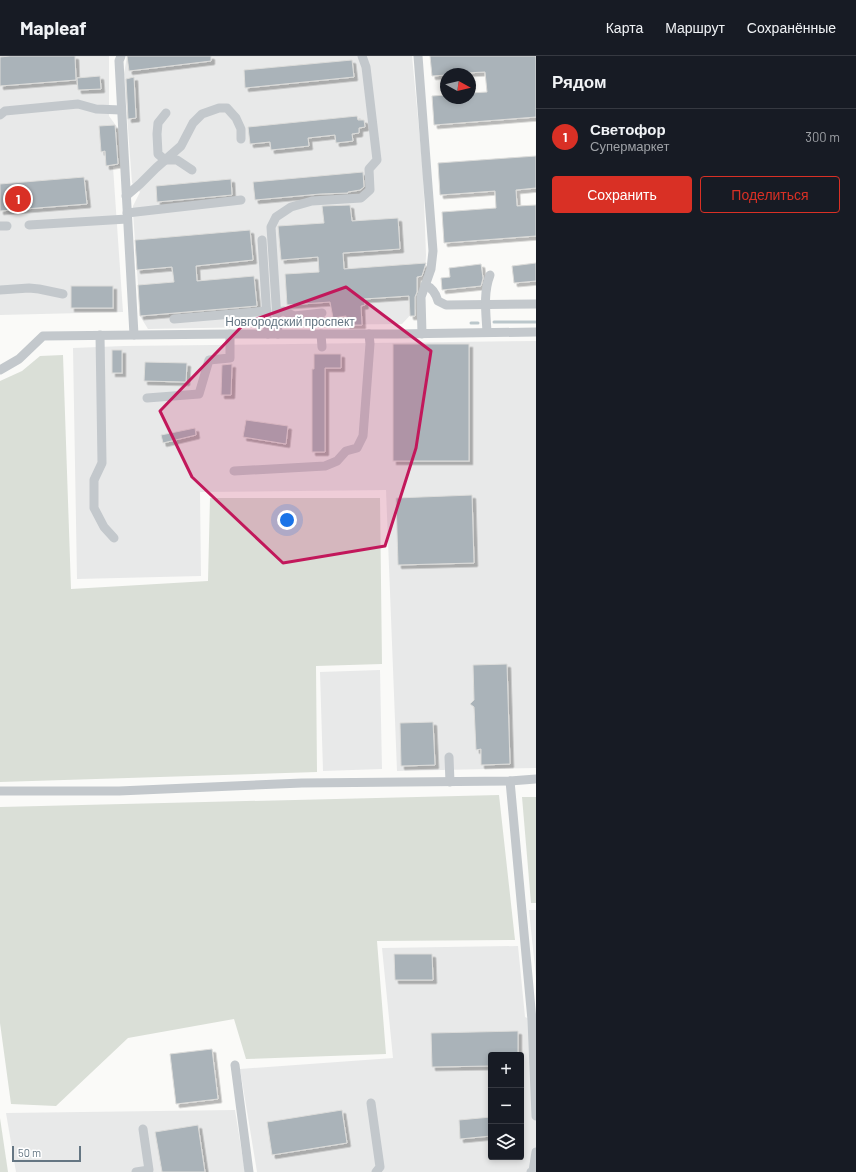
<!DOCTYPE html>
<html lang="ru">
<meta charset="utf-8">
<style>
:root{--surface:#171b24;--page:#20242c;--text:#f1f3f6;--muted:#9ea1a6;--line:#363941;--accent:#d93025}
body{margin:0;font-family:Barlow,sans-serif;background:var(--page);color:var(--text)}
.controls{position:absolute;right:12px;bottom:12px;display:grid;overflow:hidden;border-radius:4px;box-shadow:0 2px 6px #0003}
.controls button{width:36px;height:36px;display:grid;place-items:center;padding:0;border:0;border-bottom:1px solid var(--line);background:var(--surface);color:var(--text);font:20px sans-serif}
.compass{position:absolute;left:440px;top:12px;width:36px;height:36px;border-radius:50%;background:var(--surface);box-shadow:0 2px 6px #0003;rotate:98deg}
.scale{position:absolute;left:12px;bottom:10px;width:69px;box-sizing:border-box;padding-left:4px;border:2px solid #657683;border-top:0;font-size:11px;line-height:14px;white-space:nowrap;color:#657683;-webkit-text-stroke:3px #fff;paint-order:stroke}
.you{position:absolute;left:287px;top:464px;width:14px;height:14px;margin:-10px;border:3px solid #fff;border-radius:50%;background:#1a73e8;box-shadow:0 0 0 6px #1a73e833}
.badge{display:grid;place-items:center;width:26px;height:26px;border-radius:50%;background:var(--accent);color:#fff;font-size:13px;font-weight:700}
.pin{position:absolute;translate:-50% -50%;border:2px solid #fff;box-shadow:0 1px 4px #0006}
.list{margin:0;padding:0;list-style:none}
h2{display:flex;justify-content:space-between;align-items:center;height:52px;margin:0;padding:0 16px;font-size:17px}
h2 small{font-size:13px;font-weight:400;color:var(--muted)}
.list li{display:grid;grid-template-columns:26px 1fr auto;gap:12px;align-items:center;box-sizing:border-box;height:56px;padding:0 16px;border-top:1px solid var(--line)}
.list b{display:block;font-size:15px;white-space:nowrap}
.list p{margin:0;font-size:13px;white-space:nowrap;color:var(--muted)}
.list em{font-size:13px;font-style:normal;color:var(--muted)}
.actions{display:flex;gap:8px;padding:12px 16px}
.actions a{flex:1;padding:9px 0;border:1px solid var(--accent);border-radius:4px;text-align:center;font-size:14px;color:var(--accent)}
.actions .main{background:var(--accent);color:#fff}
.icon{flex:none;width:22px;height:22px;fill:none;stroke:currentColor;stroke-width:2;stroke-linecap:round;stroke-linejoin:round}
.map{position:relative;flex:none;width:536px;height:1116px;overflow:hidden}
header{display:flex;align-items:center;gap:24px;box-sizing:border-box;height:56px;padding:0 20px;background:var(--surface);border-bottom:1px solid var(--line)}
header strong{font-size:19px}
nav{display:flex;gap:22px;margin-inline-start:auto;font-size:14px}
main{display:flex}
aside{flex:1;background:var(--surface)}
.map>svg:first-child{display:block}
.built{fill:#e8e9e9;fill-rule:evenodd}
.green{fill:#dadfd7}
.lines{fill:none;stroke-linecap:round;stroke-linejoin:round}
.stream{stroke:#bbc7cb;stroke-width:3}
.building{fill:#aab3b9;stroke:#dcdcda;filter:url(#shadow)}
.minor{stroke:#c3c8cc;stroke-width:9}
.marked{fill:#c2185b;fill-opacity:0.2;stroke:#c2185b;stroke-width:3;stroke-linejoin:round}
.labels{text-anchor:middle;stroke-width:4;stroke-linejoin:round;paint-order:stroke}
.street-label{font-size:12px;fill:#657683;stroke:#fff}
</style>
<header>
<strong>Mapleaf</strong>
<nav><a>Карта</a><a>Маршрут</a><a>Сохранённые</a></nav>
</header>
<main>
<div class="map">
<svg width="536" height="1116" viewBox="0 0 536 1116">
<defs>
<filter id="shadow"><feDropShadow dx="3.5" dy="3.5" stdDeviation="0" flood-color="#0004"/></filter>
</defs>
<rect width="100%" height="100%" fill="#fafaf8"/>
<g class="built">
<polygon points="0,0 109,0 109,60 117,71 120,110 113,111 123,256 0,259"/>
<polygon points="127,0 412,0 423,115 426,199 425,220 417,221 416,253 402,268 296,269 284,263 264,263 257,271 148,273 140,260 138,229 133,156 133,150 140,136 132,127 124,18"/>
<polygon points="536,285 536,712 397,715 386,434 200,436 201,520 77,523 73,292 124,290"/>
<polygon points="380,614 382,713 323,715 320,616"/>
<polygon points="529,854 536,854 536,922"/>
<path d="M518,890L525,961L536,966V1116H257L240,1013L393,1002L382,892ZM491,999H521V1101H491Z"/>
<polygon points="235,1054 245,1116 16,1116 6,1057"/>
</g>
<g class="green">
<polygon points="63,299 71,533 208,525 210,442 380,442 382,608 316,610 317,716 0,726 0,325 22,315 40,300"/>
<polygon points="499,739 515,884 377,885 386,998 246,1003 234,963 128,982 56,1050 11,1048 0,967 0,751"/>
<polygon points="522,741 536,741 536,847 531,847"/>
<polygon points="0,1062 8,1116 0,1116"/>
</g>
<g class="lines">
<g class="stream">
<polyline points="494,266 536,266"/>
<polyline points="471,267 478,267"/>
</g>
</g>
<g class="building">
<polygon points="10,0 75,0 76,24 0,30 0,1"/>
<polygon points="127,0 211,0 211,5 129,15"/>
<polygon points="430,0 536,0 536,61 434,69 432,40 446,39 446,42 470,42 470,37 487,36 485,16 446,18 446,19 432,20"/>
<polygon points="352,4 354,21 245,32 244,14"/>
<polygon points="100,20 101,33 78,34 77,22"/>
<polygon points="134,21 136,62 128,63 126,23"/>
<polygon points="357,60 358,64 364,64 365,71 359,72 359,77 352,78 353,85 336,87 335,79 308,82 309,90 271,94 270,86 250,88 248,71"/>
<polygon points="115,69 118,108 106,110 105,95 101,96 99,70"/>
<polygon points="536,100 536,132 516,134 517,150 536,149 536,180 444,187 442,156 496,152 495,135 440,139 438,107"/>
<polygon points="363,116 364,131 360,134 348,136 348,137 320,138 255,144 253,126"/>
<polygon points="84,121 87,148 0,155 0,128"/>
<polygon points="231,123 232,139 157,146 156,130"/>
<polygon points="350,149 352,165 398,162 400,193 343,197 344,213 426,207 422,220 417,221 417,236 415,241 415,260 410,260 409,240 364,243 365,249 361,250 362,269 346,269 346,260 333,262 330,246 287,249 285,218 319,216 318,201 281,204 278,170 324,167 322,150"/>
<polygon points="250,174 253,204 196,210 197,225 254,220 257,250 140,260 138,229 174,226 172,211 137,214 135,184"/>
<polygon points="536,207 536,225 514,227 512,210"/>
<polygon points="481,208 483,222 481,230 442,234 441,222 450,221 449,212"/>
<rect x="71" y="230" width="42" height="22"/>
<rect x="393" y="288" width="76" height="117"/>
<rect x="112" y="294" width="10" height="23"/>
<polygon points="314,298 341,298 341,312 325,312 325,396 312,396 312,313 314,313"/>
<polygon points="145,306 187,307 186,326 144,325"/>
<polygon points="232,308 231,339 221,339 222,309"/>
<polygon points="246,364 288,370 286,388 243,381"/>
<polygon points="195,372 196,379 163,387 161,379"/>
<polygon points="472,439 474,507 398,509 396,442"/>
<polygon points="507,608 510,708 481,709 481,693 476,694 474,651 470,648 474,644 473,609"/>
<polygon points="433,666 435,709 401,710 400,667"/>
<polygon points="394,898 432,898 433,924 395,924"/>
<polygon points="518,975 518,999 491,999 491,1010 432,1011 431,977"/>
<polygon points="212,993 218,1043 176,1048 170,998"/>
<polygon points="342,1054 347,1087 272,1099 267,1066"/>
<polygon points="491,1061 491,1080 460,1083 459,1064"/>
<polygon points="198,1069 205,1116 162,1116 155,1076"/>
</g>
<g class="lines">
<g class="minor">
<polyline points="121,0 119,5 134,279"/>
<polyline points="418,0 433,195 431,213 421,241 422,278"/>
<polyline points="166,57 158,67 157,78 158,98 165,104 177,104 192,114"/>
<polyline points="0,59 5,55 78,48 96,53 121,54"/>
<polyline points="126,140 140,128 156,112 181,90 193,67 202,58 219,52 227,52 236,62 241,73 241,83"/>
<polyline points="127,157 241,144"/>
<polyline points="29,169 127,163"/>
<polyline points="0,170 7,170"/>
<polyline points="262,184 268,278"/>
<path d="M425,229C433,232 436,238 438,245L446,249L536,248"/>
<polyline points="0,234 29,232 39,233 63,238"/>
<polyline points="278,256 284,255 294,260 322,257"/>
<polyline points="174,263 267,255"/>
<path d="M487,276C486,257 483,237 490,219"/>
<polyline points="278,278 271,171 276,161 291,151 312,145 361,142 370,134 369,113 377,104 366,11 362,0"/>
<polyline points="321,278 322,291"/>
<polyline points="100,279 102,407 94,424 94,452 104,471 114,482"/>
<polyline points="0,314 19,303 43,280 230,278 396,278 536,276"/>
<polyline points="147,342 199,338 209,304 230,302 230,278"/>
<polyline points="234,415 325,410 337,405 346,395 357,392 363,380 370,288 369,278"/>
<polyline points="449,701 450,726"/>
<polyline points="510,725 532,964 536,1060"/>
<polyline points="0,735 119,735 302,727 510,725 536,723"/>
<polyline points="235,1009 249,1116"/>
<polyline points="371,1047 380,1111 376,1116"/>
<polyline points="136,1116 149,1114 143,1073"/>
<polyline points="531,1116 533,1115 536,1096"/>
</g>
</g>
<path class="marked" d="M346,231L431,295L416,392L385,490L283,507L192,421L160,355L245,267Z"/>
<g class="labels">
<g class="street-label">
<text x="290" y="270">Новгородский проспект</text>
</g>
</g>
</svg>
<div class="controls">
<button>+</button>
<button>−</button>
<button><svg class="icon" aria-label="layers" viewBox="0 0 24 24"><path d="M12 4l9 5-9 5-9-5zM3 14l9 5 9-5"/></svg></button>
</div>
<svg class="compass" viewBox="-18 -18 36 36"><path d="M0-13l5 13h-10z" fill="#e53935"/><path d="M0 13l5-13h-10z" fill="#9ea1a6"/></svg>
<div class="scale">50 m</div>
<div class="you"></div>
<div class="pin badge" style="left:18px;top:143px">1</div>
</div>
<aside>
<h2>Рядом<small></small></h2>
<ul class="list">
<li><span class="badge">1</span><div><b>Светофор</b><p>Супермаркет</p></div><em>300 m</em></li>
</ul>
<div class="actions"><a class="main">Сохранить</a><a>Поделиться</a></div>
</aside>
</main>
